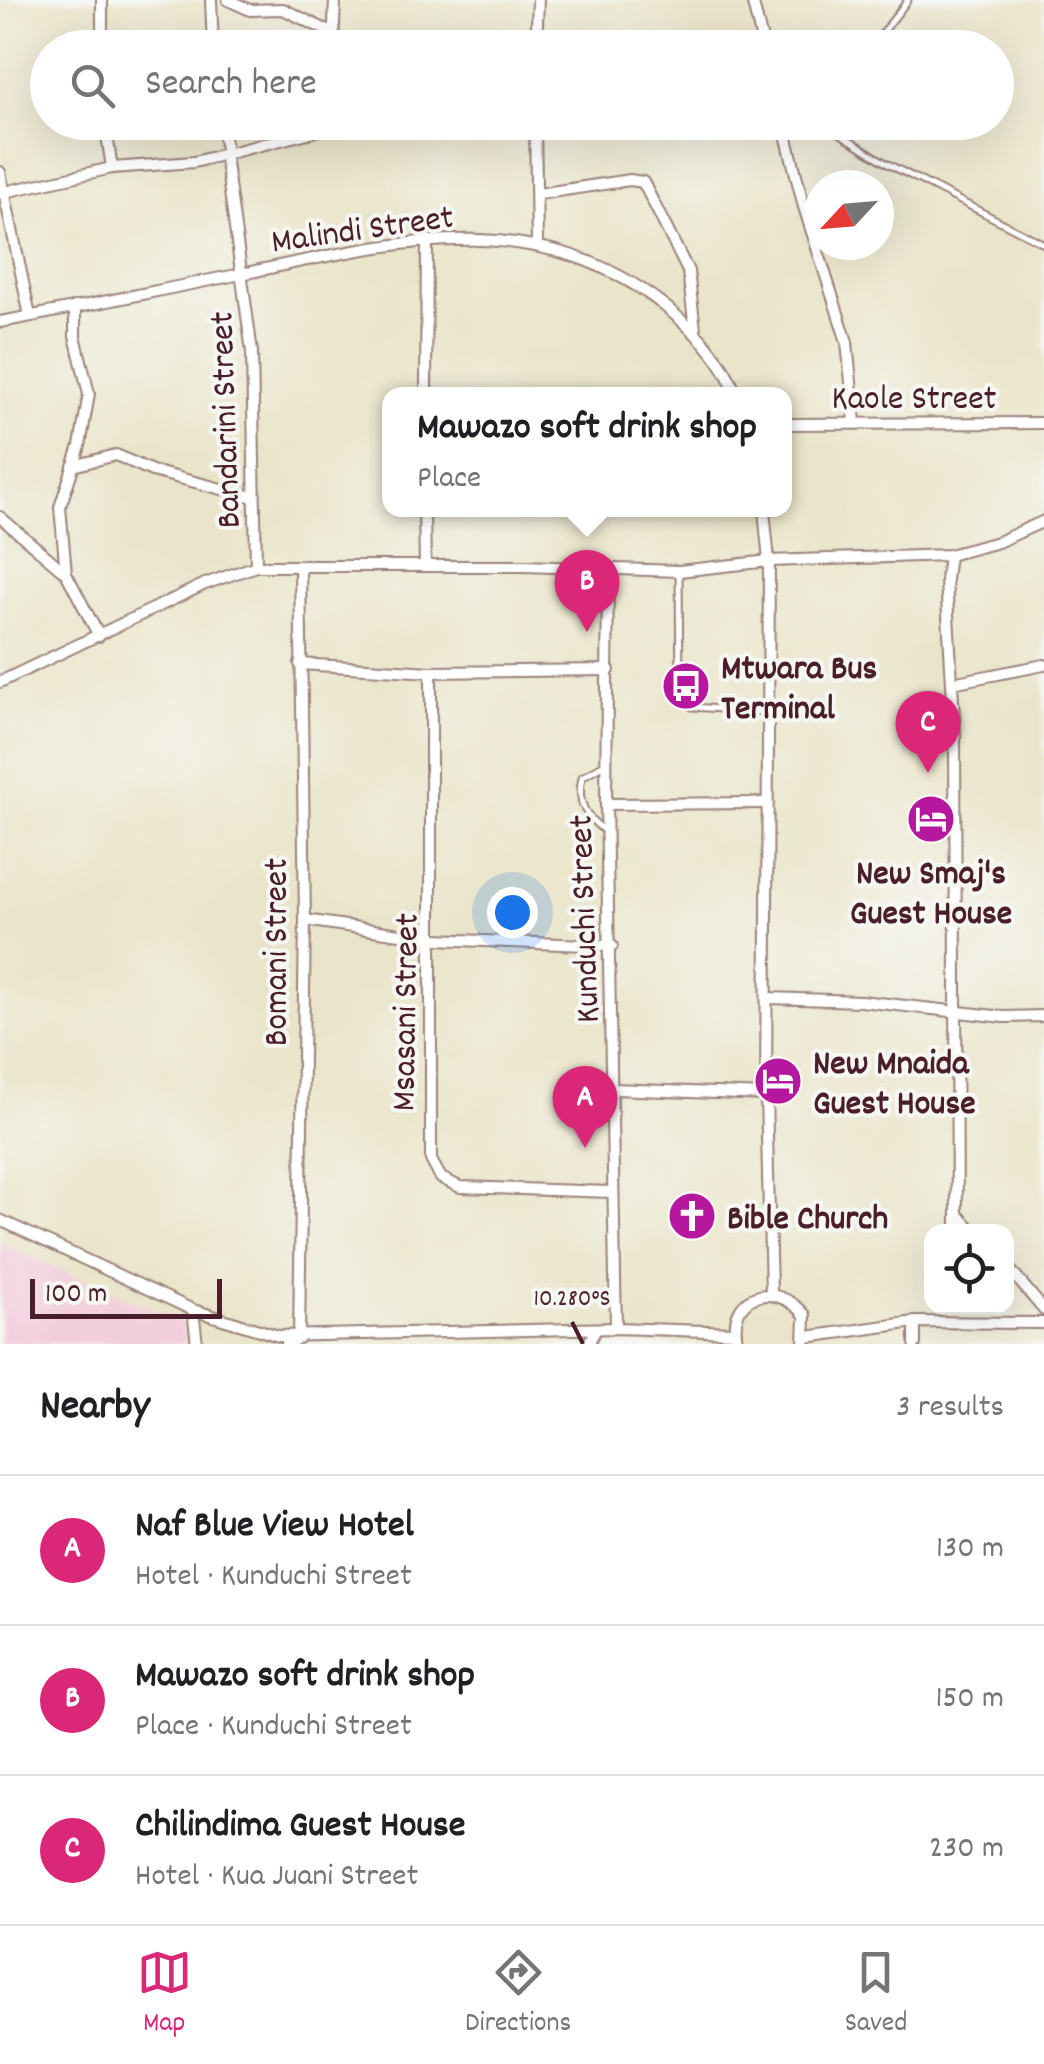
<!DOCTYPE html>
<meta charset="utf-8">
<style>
:root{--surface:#fff;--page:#f2f2f2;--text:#202124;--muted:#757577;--line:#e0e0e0;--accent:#db2777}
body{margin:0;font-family:Dekko,sans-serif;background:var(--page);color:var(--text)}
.controls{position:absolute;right:30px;bottom:30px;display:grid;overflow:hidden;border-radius:20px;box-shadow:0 10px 40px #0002}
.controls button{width:90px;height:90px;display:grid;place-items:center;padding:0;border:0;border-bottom:2px solid var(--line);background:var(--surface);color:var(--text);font:50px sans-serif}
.compass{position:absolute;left:804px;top:170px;width:90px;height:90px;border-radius:50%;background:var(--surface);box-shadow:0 10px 40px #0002;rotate:244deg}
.scale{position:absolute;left:30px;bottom:25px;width:192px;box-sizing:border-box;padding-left:10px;border:5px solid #4a1f2b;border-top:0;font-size:28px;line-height:35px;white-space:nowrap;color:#4a1f2b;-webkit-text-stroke:8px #f6f6f2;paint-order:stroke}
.you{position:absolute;left:512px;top:912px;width:35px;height:35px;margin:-25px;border:8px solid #fff;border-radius:50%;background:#1a73e8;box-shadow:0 0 0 15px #1a73e833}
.badge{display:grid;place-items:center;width:65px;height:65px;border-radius:50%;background:var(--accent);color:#fff;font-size:32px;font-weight:700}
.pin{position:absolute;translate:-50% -82px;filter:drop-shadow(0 2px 5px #0008)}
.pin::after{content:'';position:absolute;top:52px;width:35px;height:30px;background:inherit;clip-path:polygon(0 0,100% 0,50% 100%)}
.popup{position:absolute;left:382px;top:387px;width:410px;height:130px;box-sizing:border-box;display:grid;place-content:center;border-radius:20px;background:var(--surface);filter:drop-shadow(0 2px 8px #0005);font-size:32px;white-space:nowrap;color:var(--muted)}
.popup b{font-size:38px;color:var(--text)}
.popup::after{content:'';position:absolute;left:50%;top:100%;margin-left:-20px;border:20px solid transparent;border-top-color:var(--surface)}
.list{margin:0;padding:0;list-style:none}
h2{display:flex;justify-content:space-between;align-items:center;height:130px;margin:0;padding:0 40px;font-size:42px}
h2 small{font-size:32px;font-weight:400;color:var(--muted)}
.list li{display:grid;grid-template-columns:65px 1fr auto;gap:30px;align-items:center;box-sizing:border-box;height:150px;padding:0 40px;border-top:2px solid var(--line)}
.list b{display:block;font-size:38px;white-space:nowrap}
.list p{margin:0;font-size:32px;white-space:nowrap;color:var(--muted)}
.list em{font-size:32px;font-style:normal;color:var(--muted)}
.icon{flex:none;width:55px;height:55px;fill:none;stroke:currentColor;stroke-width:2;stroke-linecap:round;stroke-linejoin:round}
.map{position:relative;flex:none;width:1044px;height:1344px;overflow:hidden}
.search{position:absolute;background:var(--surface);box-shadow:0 10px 40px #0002;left:30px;right:30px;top:30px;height:110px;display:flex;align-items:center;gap:25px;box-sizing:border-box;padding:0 35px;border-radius:55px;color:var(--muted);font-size:38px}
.sheet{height:580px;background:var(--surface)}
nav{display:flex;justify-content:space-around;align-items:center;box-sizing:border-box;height:140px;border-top:2px solid var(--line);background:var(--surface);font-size:28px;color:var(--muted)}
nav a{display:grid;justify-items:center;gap:5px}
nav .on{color:var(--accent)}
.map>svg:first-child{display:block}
.built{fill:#f3cfde}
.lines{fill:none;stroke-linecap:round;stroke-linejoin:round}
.service-casing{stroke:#9a827a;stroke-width:9}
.minor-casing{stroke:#9a827a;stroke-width:14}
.service{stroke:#fff;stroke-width:5}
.minor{stroke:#fff;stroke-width:10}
.ticks{fill:none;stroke:#4a1f2b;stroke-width:4}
.labels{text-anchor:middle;stroke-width:8;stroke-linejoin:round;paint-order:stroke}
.street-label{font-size:35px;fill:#4a1f2b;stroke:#f6f6f2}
.poi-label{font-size:35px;font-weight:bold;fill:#4a1f2b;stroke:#f6f6f2;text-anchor:start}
.ticks-label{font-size:25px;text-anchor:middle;fill:#4a1f2b;stroke:#f6f6f2;stroke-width:8;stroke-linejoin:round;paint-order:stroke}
</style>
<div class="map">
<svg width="1044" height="1344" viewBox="0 0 1044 1344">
<rect width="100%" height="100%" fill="#f6f6f2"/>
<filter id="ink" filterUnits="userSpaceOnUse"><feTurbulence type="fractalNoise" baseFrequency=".01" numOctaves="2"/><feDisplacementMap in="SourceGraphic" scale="20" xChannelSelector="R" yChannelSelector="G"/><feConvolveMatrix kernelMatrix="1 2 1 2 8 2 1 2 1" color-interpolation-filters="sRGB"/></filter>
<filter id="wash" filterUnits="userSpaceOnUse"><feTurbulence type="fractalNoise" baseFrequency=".0048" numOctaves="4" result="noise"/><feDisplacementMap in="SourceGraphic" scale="40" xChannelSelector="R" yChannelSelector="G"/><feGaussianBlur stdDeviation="2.25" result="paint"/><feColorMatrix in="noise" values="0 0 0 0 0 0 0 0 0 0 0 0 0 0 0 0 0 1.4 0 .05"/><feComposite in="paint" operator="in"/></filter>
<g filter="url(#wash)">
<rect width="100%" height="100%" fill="#eae5ca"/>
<polygon class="built" points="0,1244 182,1322 185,1344 0,1344"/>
</g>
<g filter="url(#ink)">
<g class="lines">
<g class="service-casing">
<g id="service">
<polyline points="871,48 908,0"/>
<polyline points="822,122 886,163 1044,244"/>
<polyline points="789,133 798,122"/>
<polyline points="679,571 680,691 692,707 767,712"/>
<path d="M604,764L582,777C576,804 586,817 607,833"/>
</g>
</g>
<g class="minor-casing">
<g id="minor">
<polyline points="102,0 102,48"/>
<polyline points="211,0 213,48"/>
<polyline points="228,0 250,10 283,9 334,34"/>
<polyline points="752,0 764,48"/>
<polyline points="333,48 335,0"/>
<polyline points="536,48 538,0"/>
<polyline points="105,122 112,168"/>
<polyline points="221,122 227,154"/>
<polyline points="535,122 537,244"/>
<polyline points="783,122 804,207 847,342 855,422"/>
<polyline points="225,155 252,352 256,566"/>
<polyline points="0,172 30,316"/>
<polyline points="0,193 112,168 194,162 351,122"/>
<polyline points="538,194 630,180 643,182 688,271 695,329"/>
<path d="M0,322C82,307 164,289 246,273C393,242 537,204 666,307C696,332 722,357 736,394"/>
<polyline points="426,394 427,239"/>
<polyline points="784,424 1044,423"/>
<polyline points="73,466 116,455 152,471 253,497"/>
<polyline points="424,510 425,566"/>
<polyline points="764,510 769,561 766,1095 771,1292"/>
<polyline points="0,517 66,573 99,636"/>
<polyline points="949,555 946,580 955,735 957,1232"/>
<polyline points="608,568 606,804 616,1328"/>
<polyline points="66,573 60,507 80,446 89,394 75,336 75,307"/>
<polyline points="300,664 431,672 609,670"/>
<polyline points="431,672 431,1160 441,1178 460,1187 612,1192"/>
<polyline points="0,682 205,584 256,566 523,566 679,571 769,561 949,555 998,542 1044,521"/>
<polyline points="952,683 1044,665"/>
<polyline points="606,804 766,803"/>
<polyline points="305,920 434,939 612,946"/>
<polyline points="768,998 861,1001 1004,1017 1044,1016"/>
<polyline points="614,1089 766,1095"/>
<polyline points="957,1214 974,1232"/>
<polyline points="0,1220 193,1310 279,1336 616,1328 735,1332"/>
<polyline points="1006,1265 1044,1310"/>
<polyline points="193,1310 197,1344"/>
<polyline points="807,1337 915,1322 1044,1323"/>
<polyline points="286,1344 299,1338 305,920 300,566"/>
<polyline points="588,1344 596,1329"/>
<path d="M738,1344C724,1294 775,1279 805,1315L804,1344"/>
<polyline points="915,1344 915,1322"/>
</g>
</g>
<use href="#service" class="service"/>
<use href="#minor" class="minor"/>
</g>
</g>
<path class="ticks" d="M572,1322L583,1344"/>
<defs>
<g id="bus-disc" transform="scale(2.5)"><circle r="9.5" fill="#b5179e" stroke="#f6f6f2"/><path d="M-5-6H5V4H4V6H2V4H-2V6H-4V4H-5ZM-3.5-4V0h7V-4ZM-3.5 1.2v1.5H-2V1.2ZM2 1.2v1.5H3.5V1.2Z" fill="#fff"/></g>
<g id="hotel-disc" transform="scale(2.5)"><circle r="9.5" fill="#b5179e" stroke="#f6f6f2"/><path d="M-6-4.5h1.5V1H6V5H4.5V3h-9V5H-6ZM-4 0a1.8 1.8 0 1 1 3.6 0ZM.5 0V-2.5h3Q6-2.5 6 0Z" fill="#fff"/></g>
<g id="church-disc" transform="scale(2.5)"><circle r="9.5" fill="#b5179e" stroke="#f6f6f2"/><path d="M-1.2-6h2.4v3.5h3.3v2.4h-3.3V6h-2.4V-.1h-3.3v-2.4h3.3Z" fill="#fff"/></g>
</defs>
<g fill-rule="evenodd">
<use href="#bus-disc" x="686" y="686"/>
<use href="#hotel-disc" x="931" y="819"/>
<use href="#hotel-disc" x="778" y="1081"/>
<use href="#church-disc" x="692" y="1216"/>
</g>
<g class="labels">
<g class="street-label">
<text transform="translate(362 227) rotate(-8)" y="12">Malindi Street</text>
<text x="914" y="408">Kaole Street</text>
<text transform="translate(223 420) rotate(-92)" y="12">Bandarini Street</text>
<text transform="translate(582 919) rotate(-92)" y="12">Kunduchi Street</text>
<text transform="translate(274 952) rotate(-90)" y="12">Bomani Street</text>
<text transform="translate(403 1012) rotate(-89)" y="12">Msasani Street</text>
</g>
<g class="poi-label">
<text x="721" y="678">Mtwara Bus<tspan x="721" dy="40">Terminal</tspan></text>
<text x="931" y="883" text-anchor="middle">New Smaj's<tspan x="931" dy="40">Guest House</tspan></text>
<text x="813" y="1073">New Mnaida<tspan x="813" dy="40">Guest House</tspan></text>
<text x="727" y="1228">Bible Church</text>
</g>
</g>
<g class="ticks-label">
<text x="572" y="1305">10.280°S</text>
</g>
</svg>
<div class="controls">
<button><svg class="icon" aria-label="locate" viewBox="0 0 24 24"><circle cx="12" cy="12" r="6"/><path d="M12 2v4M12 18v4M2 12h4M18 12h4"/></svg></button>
</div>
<svg class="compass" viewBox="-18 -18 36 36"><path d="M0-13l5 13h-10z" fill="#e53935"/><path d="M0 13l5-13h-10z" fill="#757577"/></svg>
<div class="scale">100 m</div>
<div class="you"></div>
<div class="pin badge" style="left:585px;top:1148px">A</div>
<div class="pin badge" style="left:587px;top:632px">B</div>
<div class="popup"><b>Mawazo soft drink shop</b>Place</div>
<div class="pin badge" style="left:928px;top:773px">C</div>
<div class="search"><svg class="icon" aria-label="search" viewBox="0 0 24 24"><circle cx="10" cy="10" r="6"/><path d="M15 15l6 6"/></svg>Search here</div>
</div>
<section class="sheet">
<h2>Nearby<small>3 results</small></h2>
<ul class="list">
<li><span class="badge">A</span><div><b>Naf Blue View Hotel</b><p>Hotel · Kunduchi Street</p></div><em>130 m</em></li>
<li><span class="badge">B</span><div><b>Mawazo soft drink shop</b><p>Place · Kunduchi Street</p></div><em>150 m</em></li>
<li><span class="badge">C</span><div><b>Chilindima Guest House</b><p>Hotel · Kua Juani Street</p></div><em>230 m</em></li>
</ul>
</section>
<nav>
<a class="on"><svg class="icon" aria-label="map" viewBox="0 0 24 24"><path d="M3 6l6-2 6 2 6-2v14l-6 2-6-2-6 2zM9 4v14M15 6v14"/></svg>Map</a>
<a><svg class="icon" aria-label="directions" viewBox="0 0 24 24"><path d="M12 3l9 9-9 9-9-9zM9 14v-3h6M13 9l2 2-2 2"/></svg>Directions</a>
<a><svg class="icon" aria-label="saved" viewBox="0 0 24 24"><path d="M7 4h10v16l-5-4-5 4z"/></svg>Saved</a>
</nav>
